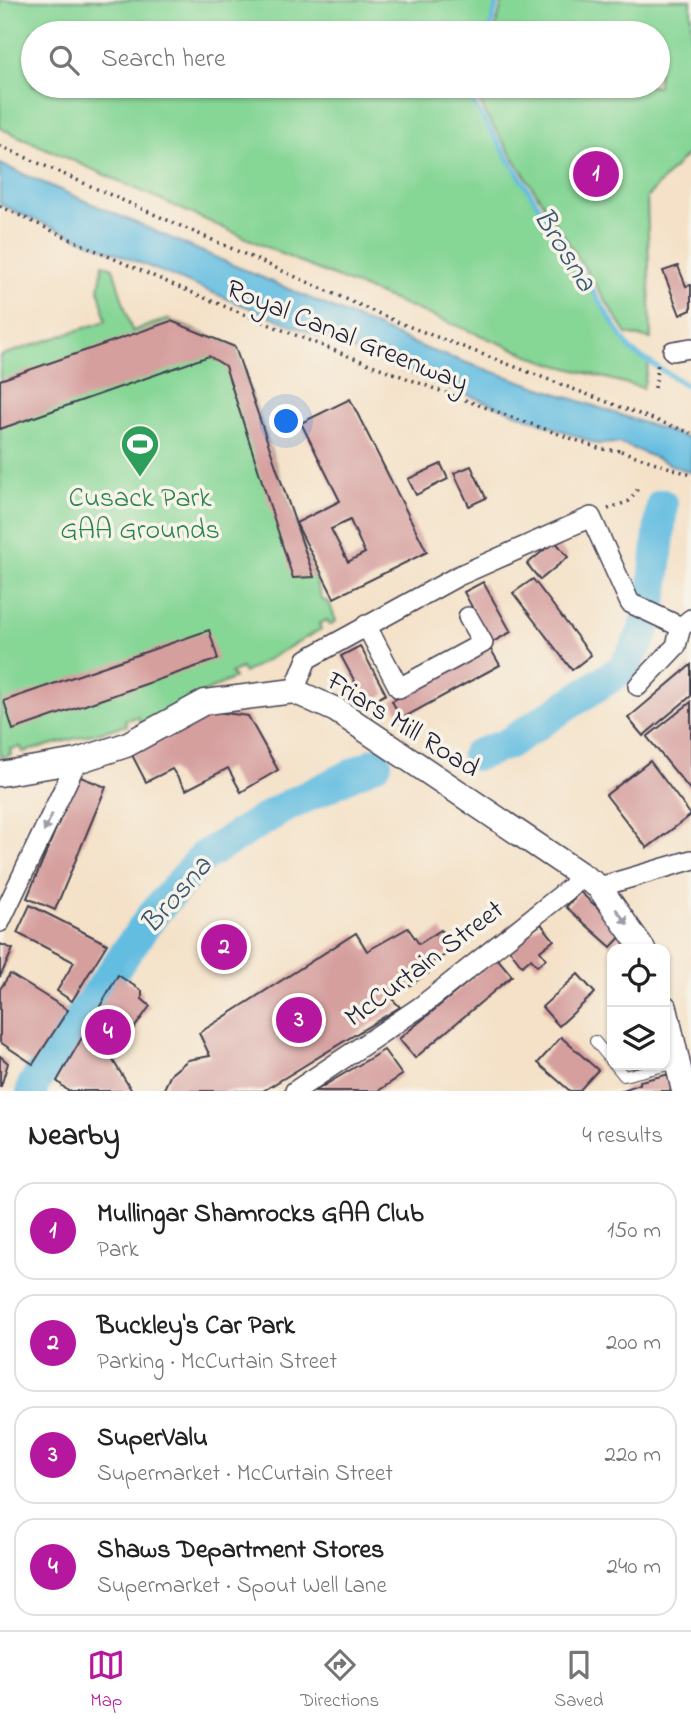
<!DOCTYPE html>
<meta charset="utf-8">
<style>
:root{--surface:#fff;--page:#f2f2f2;--text:#222;--muted:#767676;--line:#e0e0e0;--accent:#b5179e}
body{margin:0;font-family:"Indie Flower",sans-serif;background:var(--page);color:var(--text)}
.controls{position:absolute;right:21px;bottom:21px;display:grid;overflow:hidden;border-radius:14px;box-shadow:0 2px 5px #0004}
.controls button{width:63px;height:63px;display:grid;place-items:center;padding:0;border:0;border-bottom:2px solid var(--line);background:var(--surface);color:var(--text);font:35px sans-serif}
.you{position:absolute;left:287px;top:422px;width:24px;height:24px;margin:-18px;border:5px solid #fff;border-radius:50%;background:#1a73e8;box-shadow:0 0 0 10px #1a73e833}
.badge{display:grid;place-items:center;width:46px;height:46px;border-radius:50%;background:var(--accent);color:#fff;font-size:23px;font-weight:700}
.pin{position:absolute;translate:-50% -50%;border:4px solid #fff;box-shadow:0 2px 7px #0006}
.list{margin:0;padding:0;list-style:none}
h2{display:flex;justify-content:space-between;align-items:center;height:91px;margin:0;padding:0 28px;font-size:30px}
h2 small{font-size:23px;font-weight:400;color:var(--muted)}
.list li{display:grid;grid-template-columns:46px 1fr auto;gap:21px;align-items:center;box-sizing:border-box;height:98px;margin:0 14px 14px;padding:0 14px;border:2px solid var(--line);border-radius:21px}
.list b{display:block;font-size:26px;white-space:nowrap}
.list p{margin:0;font-size:23px;white-space:nowrap;color:var(--muted)}
.list em{font-size:23px;font-style:normal;color:var(--muted)}
.icon{flex:none;width:38px;height:38px;fill:none;stroke:currentColor;stroke-width:2;stroke-linecap:round;stroke-linejoin:round}
.map{position:relative;flex:none;width:691px;height:1091px;overflow:hidden}
.search{position:absolute;background:var(--surface);box-shadow:0 2px 5px #0004;left:21px;right:21px;top:21px;height:77px;display:flex;align-items:center;gap:18px;box-sizing:border-box;padding:0 24px;border-radius:38px;color:var(--muted);font-size:26px}
.sheet{height:539px;background:var(--surface)}
nav{display:flex;justify-content:space-around;align-items:center;box-sizing:border-box;height:98px;border-top:2px solid var(--line);background:var(--surface);font-size:19px;color:var(--muted)}
nav a{display:grid;justify-items:center;gap:4px}
nav .on{color:var(--accent)}
.map>svg:first-child{display:block}
.green{fill:#86d696;stroke:#547c68;stroke-width:2}
.water{fill:#64bde1;stroke:#43708e;stroke-width:2}
.lines{fill:none;stroke-linecap:round;stroke-linejoin:round}
.stream{stroke:#64bde1;stroke-width:5}
.river{stroke:#64bde1;stroke-width:32}
.building{fill:#d59f9e;fill-rule:evenodd}
.service-casing{stroke:#423f50;stroke-width:12}
.minor-casing{stroke:#423f50;stroke-width:22}
.tertiary-casing{stroke:#423f50;stroke-width:27}
.path{stroke:#423f50;stroke-width:3.5;stroke-dasharray:2 5;stroke-linecap:butt}
.service{stroke:#fff;stroke-width:10}
.minor{stroke:#fff;stroke-width:19}
.tertiary{stroke:#fff;stroke-width:24}
.path-bridge{stroke:#423f50;stroke-width:3.5;stroke-dasharray:2 5;stroke-linecap:butt}
.oneway{fill:#9c9ca7}
.labels{text-anchor:middle;stroke-width:7;stroke-linejoin:round;paint-order:stroke}
.street-label{font-size:28px;fill:#22223b;stroke:#f7f3e8}
.leisure-label{font-size:28px;fill:#27864d;stroke:#f7f3e8}
.water-label{font-size:30px;font-style:italic;fill:#395875;stroke:#f7f3e8}
</style>
<div class="map">
<svg width="691" height="1091" viewBox="0 0 691 1091">
<rect width="100%" height="100%" fill="#f7f3e8"/>
<filter id="ink" filterUnits="userSpaceOnUse"><feTurbulence type="fractalNoise" baseFrequency=".0143" numOctaves="2"/><feDisplacementMap in="SourceGraphic" scale="14" xChannelSelector="R" yChannelSelector="G"/><feConvolveMatrix kernelMatrix="1 2 1 2 8 2 1 2 1" color-interpolation-filters="sRGB"/></filter>
<filter id="wash" filterUnits="userSpaceOnUse"><feTurbulence type="fractalNoise" baseFrequency=".00686" numOctaves="4" result="noise"/><feDisplacementMap in="SourceGraphic" scale="28" xChannelSelector="R" yChannelSelector="G"/><feGaussianBlur stdDeviation="1.57" result="paint"/><feColorMatrix in="noise" values="0 0 0 0 0 0 0 0 0 0 0 0 0 0 0 0 0 1.4 0 .05"/><feComposite in="paint" operator="in"/></filter>
<g filter="url(#wash)">
<rect width="100%" height="100%" fill="#f4e1c7"/>
<g class="green">
<polygon points="0,0 498,0 489,33 33,33 33,86 476,86 472,101 631,351 649,362 643,388 549,363 311,267 0,128"/>
<polygon points="503,0 691,0 691,150 647,197 651,339 627,334 486,115 478,97 480,86 658,86 658,33 494,33"/>
<polygon points="103,264 113,268 132,331 168,319 235,347 322,600 329,602 336,621 330,625 327,620 319,624 321,629 244,673 241,668 231,673 234,678 141,723 138,717 125,720 127,725 23,752 21,747 10,749 11,755 0,757 0,356 106,321 99,290"/>
</g>
<polygon class="water" points="0,164 429,350 691,439 691,473 620,443 597,444 389,365 23,215 0,204"/>
<g class="lines">
<g class="stream">
<polyline points="489,33 498,0"/>
<polyline points="476,86 472,101 631,351 691,388"/>
<polyline points="691,399 691,395"/>
</g>
<g class="river">
<polyline points="477,755 507,744 623,669 642,636 653,593 662,505"/>
<polyline points="32,1091 33,1085 153,914 204,856 281,809 376,763"/>
</g>
</g>
<g id="blocks">
<g class="building">
<polygon points="678,266 686,286 691,285 691,310 680,315 663,271"/>
<polygon points="171,321 235,347 314,577 293,578 225,366 209,356 0,429 0,380"/>
<path d="M350,399L427,552L334,598L296,523L340,501L301,423ZM350,520L365,553L348,562L331,529Z"/>
<polygon points="441,464 448,479 416,495 408,479"/>
<polygon points="471,466 486,498 469,506 454,473"/>
<polygon points="555,541 568,557 540,580 527,564"/>
<polygon points="533,579 591,655 572,670 513,593"/>
<polygon points="483,582 511,632 491,643 464,592"/>
<polygon points="209,630 218,659 13,730 4,701"/>
<polygon points="360,646 386,694 367,704 341,656"/>
<polygon points="490,648 500,665 401,719 392,701"/>
<polygon points="691,665 691,696 643,736 628,718"/>
<polygon points="691,702 691,791 647,737"/>
<polygon points="209,711 248,716 278,770 241,792 228,768 186,790 172,769 146,782 131,753"/>
<polygon points="650,761 691,815 647,848 606,795"/>
<polygon points="78,776 106,787 55,910 27,898"/>
<polygon points="580,892 625,932 611,947 566,907"/>
<polygon points="30,905 107,944 72,1001 57,991 74,962 17,933"/>
<polygon points="541,924 554,940 540,951 546,959 537,966 531,959 522,966 509,949"/>
<polygon points="408,928 419,944 441,930 454,950 431,963 436,968 391,998 400,1007 263,1091 163,1091 171,1074 188,1060 210,1056 199,1033 356,933 367,951"/>
<polygon points="0,944 13,949 0,977"/>
<polygon points="497,958 512,976 415,1058 399,1039"/>
<polygon points="10,974 68,1010 33,1064 0,1042 0,989"/>
<polygon points="578,974 595,993 559,1026 542,1007"/>
<polygon points="118,975 142,991 142,999 150,1006 112,1059 132,1091 68,1091 57,1081"/>
<polygon points="561,1037 598,1070 579,1091 570,1091 538,1063"/>
<polygon points="384,1050 402,1075 378,1091 315,1091"/>
<polygon points="0,1056 8,1063 1,1086 0,1086"/>
<polygon points="670,1074 674,1091 620,1091 640,1084 640,1081"/>
</g>
</g>
</g>
<g filter="url(#ink)">
<use href="#blocks" fill-opacity="0" stroke="#423f50" stroke-width="2"/>
<g class="lines">
<g class="service-casing">
<g id="service">
<polyline points="595,1041 612,1062"/>
<polyline points="615,1065 624,1076 677,1063"/>
</g>
</g>
<g class="minor-casing">
<g id="minor">
<polyline points="673,351 691,348"/>
<polyline points="366,625 399,688 483,643 468,617"/>
<polyline points="638,686 676,646 681,627"/>
<polyline points="294,691 307,659 458,576 591,517 630,603 681,627 691,619"/>
<polyline points="599,887 691,860"/>
<polyline points="0,922 77,761"/>
<polyline points="295,1091 420,1007 570,888 581,874"/>
</g>
</g>
<g class="tertiary-casing">
<g id="tertiary">
<polyline points="0,774 77,761 126,745 205,702 294,691 336,710 599,887 643,949"/>
<polyline points="665,1008 684,1091"/>
</g>
</g>
<g class="path">
<polyline points="0,146 400,323 631,411"/>
<path d="M0,206C195,300 397,377 601,449L621,451"/>
<polyline points="655,388 658,362"/>
<polyline points="608,509 629,501 639,487"/>
</g>
<use href="#service" class="service"/>
<use href="#minor" class="minor"/>
<use href="#tertiary" class="tertiary"/>
<g class="path-bridge">
<polyline points="631,411 691,433"/>
<polyline points="621,451 691,475"/>
</g>
</g>
<defs><path id="oneway-solid" d="M-6-.8H1V-3.2L6.5 0L1 3.2V.8H-6Z" transform="scale(1.75)"/></defs>
<g class="oneway">
<use href="#oneway-solid" transform="translate(48 823) rotate(115)"/>
<use href="#oneway-solid" transform="translate(622 917) rotate(52)"/>
</g>
</g>
<defs>
<g id="stadium-pin" transform="scale(2.0125)"><path d="M0 17L-7.5 6A9.5 9.5 0 1 1 7.5 6Z" fill="#2e9e5b" stroke="#f7f3e8"/><path d="M0-5a6.5 5 0 1 0 0 10a6.5 5 0 1 0 0-10ZM-3.5-1.8h7v3.6h-7Z" fill="#fff"/></g>
</defs>
<g fill-rule="evenodd">
<use href="#stadium-pin" x="140" y="444"/>
</g>
<g class="labels">
<g class="street-label">
<text transform="translate(348 334) rotate(22)" y="10">Royal Canal Greenway</text>
<text transform="translate(404 723) rotate(32)" y="10">Friars Mill Road</text>
<text transform="translate(423 962) rotate(-37)" y="10">McCurtain Street</text>
</g>
<g class="leisure-label">
<text x="140" y="506">Cusack Park<tspan x="140" dy="32">GAA Grounds</tspan></text>
</g>
<g class="water-label">
<text transform="translate(566 249) rotate(58)" y="10">Brosna</text>
<text transform="translate(175 894) rotate(-49)" y="10">Brosna</text>
</g>
</g>
</svg>
<div class="controls">
<button><svg class="icon" aria-label="locate" viewBox="0 0 24 24"><circle cx="12" cy="12" r="6"/><path d="M12 2v4M12 18v4M2 12h4M18 12h4"/></svg></button>
<button><svg class="icon" aria-label="layers" viewBox="0 0 24 24"><path d="M12 4l9 5-9 5-9-5zM3 14l9 5 9-5"/></svg></button>
</div>
<div class="you"></div>
<div class="pin badge" style="left:596px;top:174px">1</div>
<div class="pin badge" style="left:224px;top:947px">2</div>
<div class="pin badge" style="left:299px;top:1020px">3</div>
<div class="pin badge" style="left:108px;top:1032px">4</div>
<div class="search"><svg class="icon" aria-label="search" viewBox="0 0 24 24"><circle cx="10" cy="10" r="6"/><path d="M15 15l6 6"/></svg>Search here</div>
</div>
<section class="sheet">
<h2>Nearby<small>4 results</small></h2>
<ul class="list">
<li><span class="badge">1</span><div><b>Mullingar Shamrocks GAA Club</b><p>Park</p></div><em>150 m</em></li>
<li><span class="badge">2</span><div><b>Buckley's Car Park</b><p>Parking · McCurtain Street</p></div><em>200 m</em></li>
<li><span class="badge">3</span><div><b>SuperValu</b><p>Supermarket · McCurtain Street</p></div><em>220 m</em></li>
<li><span class="badge">4</span><div><b>Shaws Department Stores</b><p>Supermarket · Spout Well Lane</p></div><em>240 m</em></li>
</ul>
</section>
<nav>
<a class="on"><svg class="icon" aria-label="map" viewBox="0 0 24 24"><path d="M3 6l6-2 6 2 6-2v14l-6 2-6-2-6 2zM9 4v14M15 6v14"/></svg>Map</a>
<a><svg class="icon" aria-label="directions" viewBox="0 0 24 24"><path d="M12 3l9 9-9 9-9-9zM9 14v-3h6M13 9l2 2-2 2"/></svg>Directions</a>
<a><svg class="icon" aria-label="saved" viewBox="0 0 24 24"><path d="M7 4h10v16l-5-4-5 4z"/></svg>Saved</a>
</nav>
